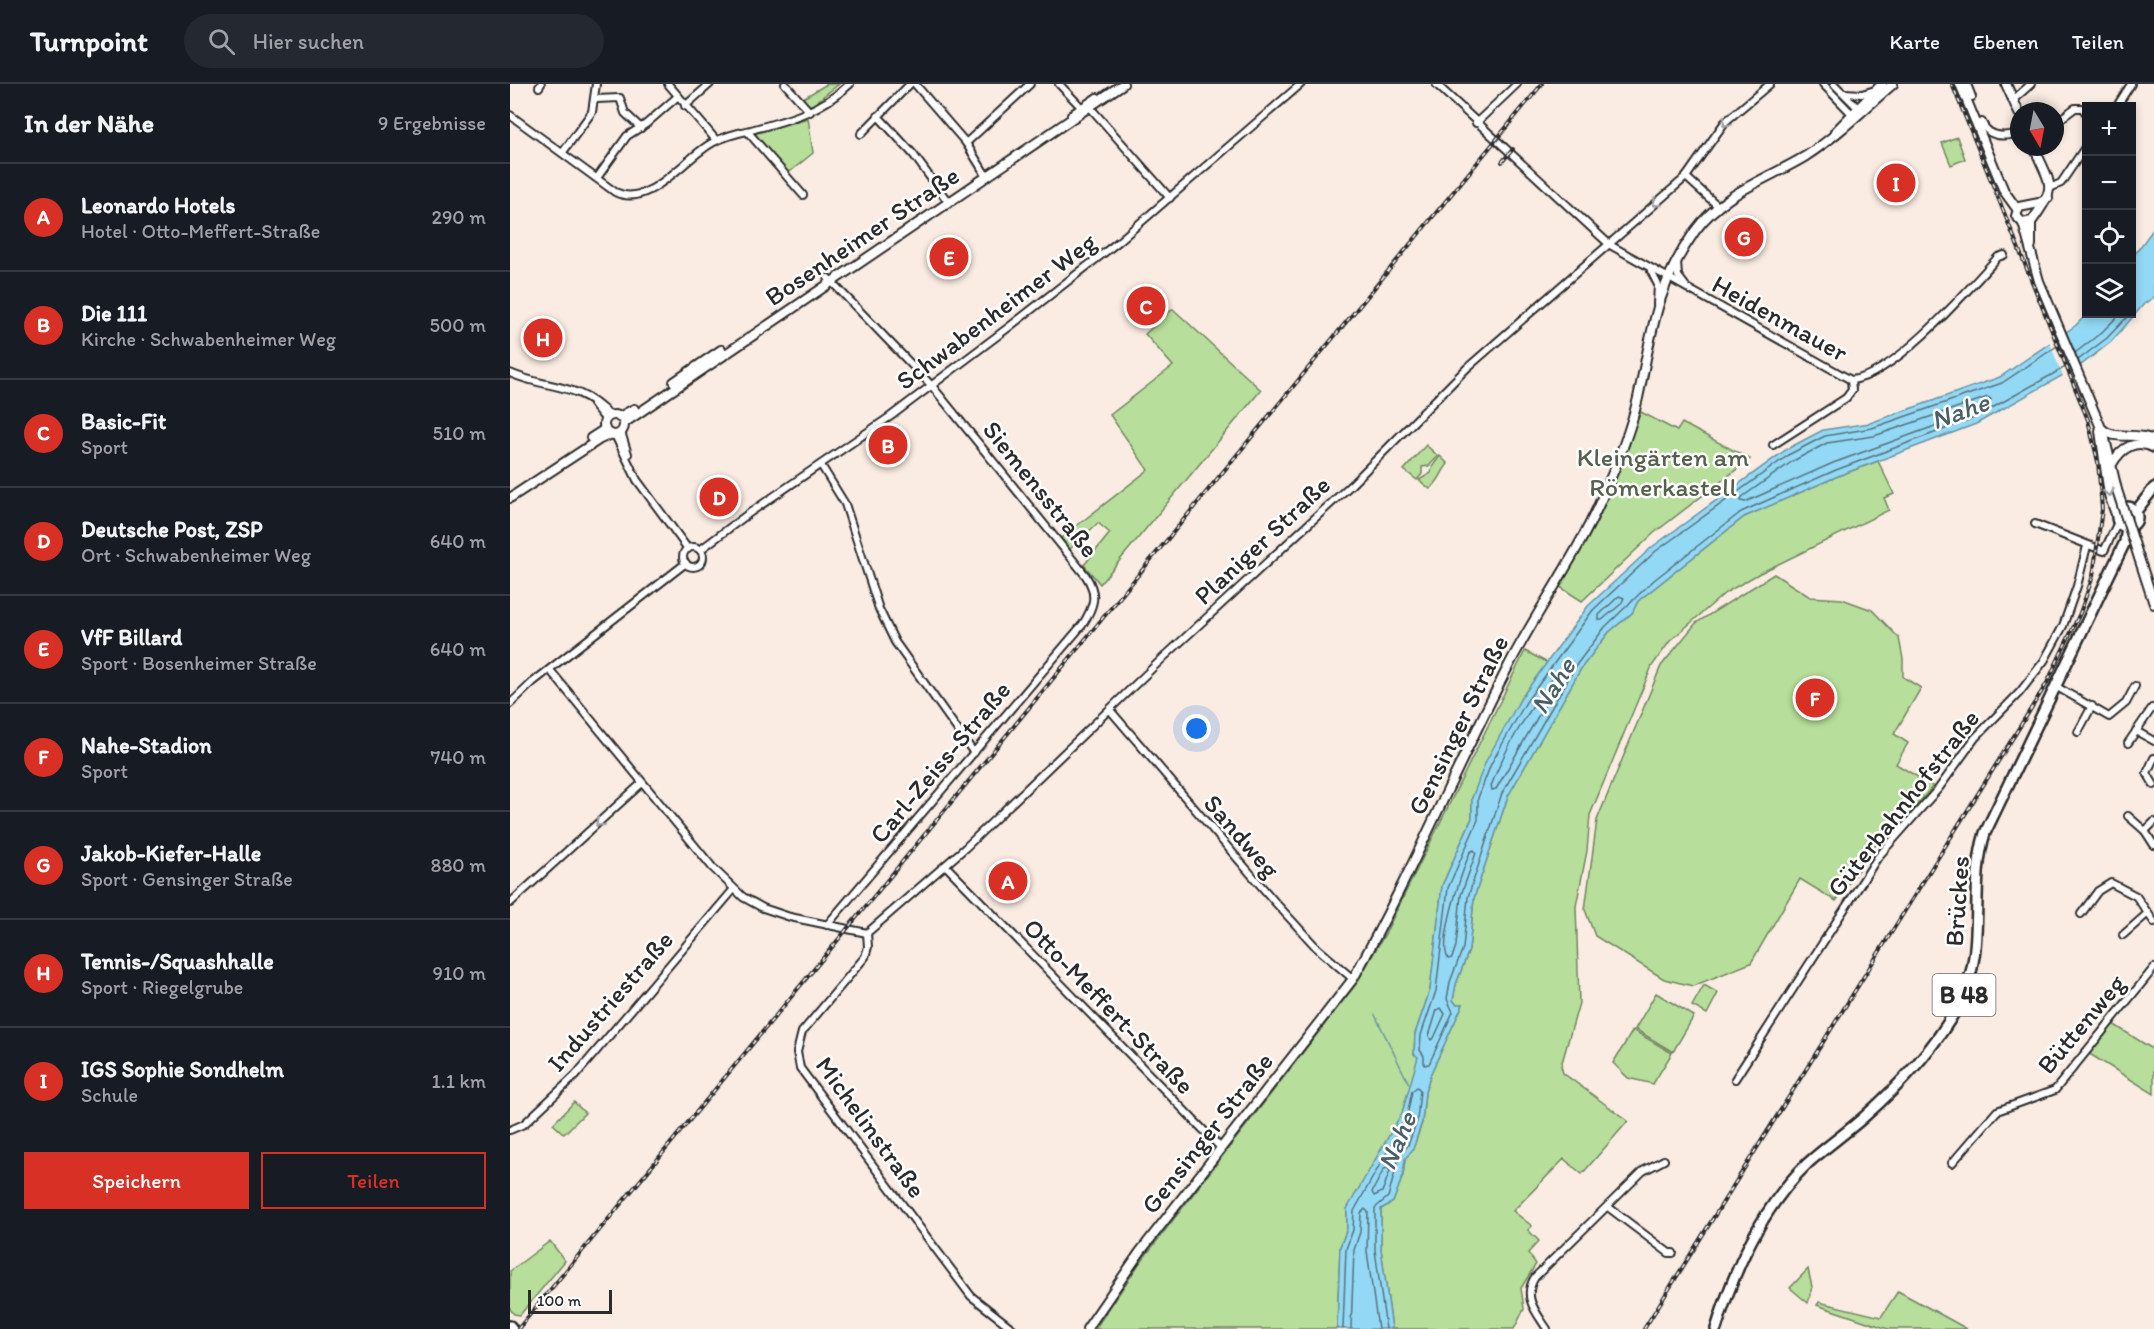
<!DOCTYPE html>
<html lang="de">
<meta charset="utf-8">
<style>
:root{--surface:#171b24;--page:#242831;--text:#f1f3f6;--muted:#9ea1a6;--line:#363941;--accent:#d93025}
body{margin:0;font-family:Itim,sans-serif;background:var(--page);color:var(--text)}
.controls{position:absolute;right:18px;top:18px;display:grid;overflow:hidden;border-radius:0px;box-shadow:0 3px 9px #0003}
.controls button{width:54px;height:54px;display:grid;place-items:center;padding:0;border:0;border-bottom:2px solid var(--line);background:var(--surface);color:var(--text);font:30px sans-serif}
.compass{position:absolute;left:1500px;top:18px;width:54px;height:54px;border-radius:50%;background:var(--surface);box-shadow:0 3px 9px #0003;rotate:170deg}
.scale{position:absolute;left:18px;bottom:15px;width:84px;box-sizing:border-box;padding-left:6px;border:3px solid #2b2b2b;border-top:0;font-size:16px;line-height:21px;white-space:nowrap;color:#2b2b2b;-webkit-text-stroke:4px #fff;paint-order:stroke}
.you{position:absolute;left:687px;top:645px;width:21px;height:21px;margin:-15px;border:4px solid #fff;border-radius:50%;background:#1a73e8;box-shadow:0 0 0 9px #1a73e833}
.badge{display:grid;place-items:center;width:39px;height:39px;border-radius:50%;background:var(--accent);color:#fff;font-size:20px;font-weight:700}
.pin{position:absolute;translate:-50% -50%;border:3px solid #fff;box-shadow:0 2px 6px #0006}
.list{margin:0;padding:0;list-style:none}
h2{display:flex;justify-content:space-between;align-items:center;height:78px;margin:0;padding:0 24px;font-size:26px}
h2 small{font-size:20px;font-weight:400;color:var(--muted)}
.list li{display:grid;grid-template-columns:39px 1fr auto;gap:18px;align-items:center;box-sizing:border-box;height:108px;padding:0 24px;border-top:2px solid var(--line)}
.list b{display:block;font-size:22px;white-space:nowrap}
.list p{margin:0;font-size:20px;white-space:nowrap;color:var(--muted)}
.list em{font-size:20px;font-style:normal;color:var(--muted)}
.actions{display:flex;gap:12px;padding:18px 24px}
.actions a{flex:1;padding:14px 0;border:2px solid var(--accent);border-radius:0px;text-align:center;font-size:21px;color:var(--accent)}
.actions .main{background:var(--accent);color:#fff}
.icon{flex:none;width:33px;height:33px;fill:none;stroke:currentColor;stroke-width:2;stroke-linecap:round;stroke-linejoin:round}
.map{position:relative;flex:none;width:1644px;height:1245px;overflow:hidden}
header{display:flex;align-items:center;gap:36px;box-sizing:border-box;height:84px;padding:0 30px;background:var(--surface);border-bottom:2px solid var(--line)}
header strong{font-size:28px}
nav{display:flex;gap:33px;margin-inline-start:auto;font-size:21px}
.search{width:420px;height:54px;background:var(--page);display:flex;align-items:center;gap:15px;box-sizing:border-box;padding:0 21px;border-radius:33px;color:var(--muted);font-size:22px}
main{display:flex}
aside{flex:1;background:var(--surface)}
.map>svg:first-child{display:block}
.green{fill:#b7de9a;stroke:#718462;stroke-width:1.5}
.water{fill:#93d9f5;stroke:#6993a4;stroke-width:1.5}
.pier{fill:#faece2}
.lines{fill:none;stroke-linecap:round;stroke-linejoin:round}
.shore{stroke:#55717c;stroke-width:1.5}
.stream{stroke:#6993a4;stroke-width:1.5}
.minor-casing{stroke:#2b2b2b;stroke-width:10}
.tertiary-casing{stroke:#2b2b2b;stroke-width:12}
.primary-casing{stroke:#2b2b2b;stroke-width:14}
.minor{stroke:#fff;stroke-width:6}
.tertiary{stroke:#fff;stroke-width:8}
.primary{stroke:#fff;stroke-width:9}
.rail-casing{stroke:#2b2b2b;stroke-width:4}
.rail{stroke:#fff;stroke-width:1.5;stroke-dasharray:4.5;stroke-linecap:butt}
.tertiary-bridge-casing{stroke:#2b2b2b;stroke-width:12;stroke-linecap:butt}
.tertiary-bridge{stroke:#fff;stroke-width:8}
.oneway{stroke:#a0a0a0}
.labels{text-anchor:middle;stroke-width:5;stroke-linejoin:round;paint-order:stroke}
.shield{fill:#fff;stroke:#6b6b6b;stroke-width:1.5}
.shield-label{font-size:24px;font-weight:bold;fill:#2b2b2b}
.street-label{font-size:26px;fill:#2b2b2b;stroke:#fff}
.park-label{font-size:26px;fill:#55614c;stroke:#fff}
.water-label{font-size:27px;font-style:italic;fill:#4a5f68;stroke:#fff}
</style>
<header>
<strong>Turnpoint</strong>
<div class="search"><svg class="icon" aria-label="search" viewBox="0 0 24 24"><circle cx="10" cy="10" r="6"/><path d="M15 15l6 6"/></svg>Hier suchen</div>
<nav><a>Karte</a><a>Ebenen</a><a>Teilen</a></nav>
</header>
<main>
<aside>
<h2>In der Nähe<small>9 Ergebnisse</small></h2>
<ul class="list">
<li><span class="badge">A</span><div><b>Leonardo Hotels</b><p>Hotel · Otto-Meffert-Straße</p></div><em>290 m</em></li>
<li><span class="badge">B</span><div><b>Die 111</b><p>Kirche · Schwabenheimer Weg</p></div><em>500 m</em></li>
<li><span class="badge">C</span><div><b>Basic-Fit</b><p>Sport</p></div><em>510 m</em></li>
<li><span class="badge">D</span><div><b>Deutsche Post, ZSP</b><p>Ort · Schwabenheimer Weg</p></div><em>640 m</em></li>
<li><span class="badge">E</span><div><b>VfF Billard</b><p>Sport · Bosenheimer Straße</p></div><em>640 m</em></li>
<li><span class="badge">F</span><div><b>Nahe-Stadion</b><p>Sport</p></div><em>740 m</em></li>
<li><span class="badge">G</span><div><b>Jakob-Kiefer-Halle</b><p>Sport · Gensinger Straße</p></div><em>880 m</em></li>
<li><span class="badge">H</span><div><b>Tennis-/Squashhalle</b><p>Sport · Riegelgrube</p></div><em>910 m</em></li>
<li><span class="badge">I</span><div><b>IGS Sophie Sondhelm</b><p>Schule</p></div><em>1.1 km</em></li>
</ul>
<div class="actions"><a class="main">Speichern</a><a>Teilen</a></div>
</aside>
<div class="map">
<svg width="1644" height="1245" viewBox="0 0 1644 1245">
<rect width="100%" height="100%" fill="#faece2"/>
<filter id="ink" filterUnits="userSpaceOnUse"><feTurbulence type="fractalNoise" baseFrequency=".0167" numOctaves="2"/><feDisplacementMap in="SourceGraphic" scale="12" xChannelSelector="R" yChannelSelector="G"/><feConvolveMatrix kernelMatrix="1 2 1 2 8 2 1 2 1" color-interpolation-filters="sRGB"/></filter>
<g filter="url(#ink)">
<g class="green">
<polygon points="317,0 329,0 302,21 297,21 293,14"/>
<polygon points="298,34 303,69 276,91 243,50"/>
<polygon points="1447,53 1455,75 1441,81 1432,59"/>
<polygon points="663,225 751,306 590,500 574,481 600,449 588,439 560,465 551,454 638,386 600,331 663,282 635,250"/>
<polygon points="1131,328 1167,347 1172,339 1240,375 1144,449 1072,517 1050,503 1097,411"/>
<polygon points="916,361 928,372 919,382 912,383 912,390 907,396 894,386"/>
<path d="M930,372L938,380C931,388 930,397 920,405L909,396L921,389L922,383Z"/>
<polygon points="1368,377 1384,410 1374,414 1379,426 1250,489 1215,509 1160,557 1142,582 1080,731 1077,767 1066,822 1069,919 1051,982 1053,989 1118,1037 1072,1090 1054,1075 1003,1127 1022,1142 1018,1146 1029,1157 1018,1169 1026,1180 1011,1204 1014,1225 1004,1245 882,1245 871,1165 871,1125 883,1118 893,1091 895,1075 903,1065 912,1039 915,1008 921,989 953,920 946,920 943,916 946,900 959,866 964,814 998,712 1072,583 1099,548 1122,529 1128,517 1234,433 1328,392"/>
<polygon points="1264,490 1300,513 1332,515 1362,526 1389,554 1393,575 1393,593 1411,604 1384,650 1398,659 1386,680 1423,702 1386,746 1379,742 1326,817 1290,795 1241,879 1183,902 1154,895 1085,852 1075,826 1087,736 1151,582 1186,539"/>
<polygon points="1015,567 1038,579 1011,614 962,714 962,734 932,802 920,906 905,950 904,970 909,973 892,1029 837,1126 837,1145 830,1163 827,1245 585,1245 629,1180 846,900 875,850"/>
<polygon points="1194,901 1208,909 1197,930 1182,922"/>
<polygon points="1146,909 1184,932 1163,968 1125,945"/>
<polygon points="1603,940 1644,966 1644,1010 1578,969"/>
<polygon points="1123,946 1162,969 1143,1000 1118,994 1103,979"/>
<polygon points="64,1018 75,1029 54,1050 43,1040"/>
<polygon points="40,1157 55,1177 10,1231 4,1230 0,1225 0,1187"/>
<polygon points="1298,1185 1302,1203 1298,1219 1280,1204"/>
<polygon points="1388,1207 1457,1245 1378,1245 1307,1221 1309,1218 1371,1233"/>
</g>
<polygon class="water" points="1644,144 1644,213 1634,220 1601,258 1571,281 1466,340 1328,392 1234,433 1128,517 1122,529 1099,548 1072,583 998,712 964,814 959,866 946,900 943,916 946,920 953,920 921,989 915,1008 912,1038 903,1065 895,1075 893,1091 883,1118 871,1125 871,1165 882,1245 827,1245 830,1163 837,1145 837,1125 892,1029 908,973 904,970 905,950 920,906 932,802 962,734 962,714 976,677 1011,614 1078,522 1142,463 1277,365 1313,346 1360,339 1490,293 1565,242 1577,230 1622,230 1622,174"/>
<polygon class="pier" points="1554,246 1570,285 1554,295 1539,257 1546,252 1552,266 1547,251"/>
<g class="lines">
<g class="shore">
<polyline points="1550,260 1492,299 1362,344 1315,352 1280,370 1146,467 1083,526 1016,618 981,680 968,714 968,736 938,804 926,907 911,951 910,966 914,972 914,981 919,980 943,928 937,915 940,898 953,864 958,813 992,709 1067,580 1095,543 1144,496 1231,428 1326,386 1464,334 1559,281"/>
<polyline points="1565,269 1592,248 1610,230"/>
<polyline points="1568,276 1597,254 1620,230"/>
<polygon points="1478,313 1481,315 1480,318 1425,342 1323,379 1235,418 1231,417 1232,413 1283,377 1317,359 1364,352"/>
<polygon points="1109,512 1114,514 1111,520 1092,536 1089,536 1089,531"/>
<path d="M1043,594H1047L1048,598L986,705L982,706L981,702C995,664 1018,627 1043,594Z"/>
<path d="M964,766L966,769L951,811L946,862L942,874L938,875C928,857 952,788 960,768Z"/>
<polygon points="931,924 935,930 924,954 921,956 919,952 927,926"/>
<polygon points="874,1085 878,1084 880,1087 872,1108 864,1112 862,1108"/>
<polyline points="833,1245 836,1165 843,1146 844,1127 897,1032 902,1007 907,1003 910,1006 907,1037 898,1061 889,1073 878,1113 865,1124 865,1166 876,1245"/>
<polyline points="841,1245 844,1166 850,1148 851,1129 855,1125 858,1128 857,1167 868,1245"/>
</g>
<polyline class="stream" points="865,931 899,1000"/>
<g class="minor-casing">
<g id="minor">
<polyline points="158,0 206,56"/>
<polyline points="275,0 300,28"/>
<polyline points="405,0 456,59 477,93"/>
<polyline points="549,0 572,24"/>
<path d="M926,0L1100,161L1341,296C1383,293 1459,205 1488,173L1494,171"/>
<polyline points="1313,0 1344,32"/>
<polyline points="1324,0 1351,27"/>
<polyline points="1457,0 1462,13"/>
<polyline points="29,3 31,0"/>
<polyline points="1334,9 1352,10 1365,6"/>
<polyline points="86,15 110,14 115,29 131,44"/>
<polyline points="1503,16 1521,0"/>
<polyline points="578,21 660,114"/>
<polyline points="175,22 200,0"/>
<polyline points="1607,22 1621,0"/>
<path d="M0,31L105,108C139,125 173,75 202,59C214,52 227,49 241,46C279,36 311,27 340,0"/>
<polyline points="368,32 403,70 436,115"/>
<path d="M1472,38C1478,54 1495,53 1509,49"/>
<polyline points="966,39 1007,0"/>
<polyline points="1545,39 1565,24 1572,24 1576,29"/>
<polyline points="237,47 293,111"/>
<polyline points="351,50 400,0"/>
<polyline points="456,59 520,0"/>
<polyline points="53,68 82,28 86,0"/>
<polyline points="1176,93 1209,123"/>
<polyline points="87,94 117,52 136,40 167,13"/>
<polyline points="1540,104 1551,99 1576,62"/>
<polyline points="1167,178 1168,192 1175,201"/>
<polyline points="1141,187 1148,201 1147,220"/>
<path d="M0,289C38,306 68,297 100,332"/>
<polyline points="83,320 96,336"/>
<polyline points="111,348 118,370"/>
<polyline points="105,351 127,396 178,465"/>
<polyline points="1263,361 1336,314 1342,306 1341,296"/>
<polyline points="311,381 335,420 369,525 385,558 464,669"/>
<polyline points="1525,440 1594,467 1608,438"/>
<circle cx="183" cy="473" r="10"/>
<polyline points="190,466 238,430 381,332 499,243 608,158 791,0"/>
<polyline points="40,586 203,784 233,813 253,824 280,833 357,849"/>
<polyline points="1547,603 1599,633 1616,619 1625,602"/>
<polyline points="0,620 23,598 176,479"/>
<polyline points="600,626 764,817 806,863 843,895"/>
<polyline points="1626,647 1644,657"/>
<polyline points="1568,648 1582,622"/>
<polyline points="1618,659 1642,624"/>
<polyline points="1644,674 1637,689 1644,701"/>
<polyline points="1618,732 1635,747"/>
<polyline points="1644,738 1635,747 1644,761"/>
<polyline points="436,782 710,1063"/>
<polyline points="0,819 132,699"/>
<polyline points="1571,830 1588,807 1601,799 1626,812 1644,838"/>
<path d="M317,841L573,540C584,522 588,511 576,492L422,302L318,194"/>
<polyline points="357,849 455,764 654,573 842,400 957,284 1176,93 1215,38 1260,0"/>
<polyline points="357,849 358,863 355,873 292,948 287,968 290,984 461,1212 503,1245"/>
<polyline points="1613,851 1638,829"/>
<polyline points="1225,995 1368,773 1429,704 1465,654 1510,608 1534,577 1553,542 1567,502 1577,462"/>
<polyline points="0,1046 14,1040 65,992 224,805"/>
<polyline points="1442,1079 1487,1027 1545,1006 1644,884"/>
<polyline points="1098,1123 1159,1169 1163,1169"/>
<path d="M1037,1245C1026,1228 1012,1213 1025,1193L1133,1087L1154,1076"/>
</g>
</g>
<g class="tertiary-casing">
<g id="tertiary">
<polyline points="1450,0 1494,107 1507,125"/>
<polyline points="1496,0 1509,29"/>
<polyline points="562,31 587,14"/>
<polyline points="1325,48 1372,0"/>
<polyline points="1521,138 1521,161"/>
<polyline points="1513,139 1529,197 1594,351 1607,406"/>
<path d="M1513,139L1522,137C1548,100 1541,103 1524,63"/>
<polyline points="1513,139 1506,132 1509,123 1529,119 1538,114"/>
<polyline points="164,298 211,266"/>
<circle cx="104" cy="341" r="10"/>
<polyline points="109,333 124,325"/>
<polyline points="114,339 613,0"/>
<path d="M1592,345C1604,357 1625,347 1644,356"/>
<polyline points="1590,347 1599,411 1607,433"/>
<polyline points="81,354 95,345"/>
<path d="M1602,380C1611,364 1626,354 1644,364"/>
<polyline points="0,414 90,355 101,350"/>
<polyline points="1629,474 1644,520"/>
<path d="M577,1245L630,1168L843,895C900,793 945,685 999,581C1028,525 1066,473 1091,416C1106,383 1120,349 1128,314C1142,249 1145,204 1185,147C1212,109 1258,95 1296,72C1328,51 1354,25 1383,0"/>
</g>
</g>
<g class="primary-casing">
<g id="primary">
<circle cx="1617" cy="433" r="10"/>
<polyline points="1626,427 1644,404"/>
<polyline points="0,1242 2,1245"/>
<path d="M1206,1245C1224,1186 1253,1122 1298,1079C1316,1063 1336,1049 1354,1033C1390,1001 1428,961 1450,918C1478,865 1458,804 1475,749L1615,458L1617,443"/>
</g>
</g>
<use href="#minor" class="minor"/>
<use href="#tertiary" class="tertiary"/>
<use href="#primary" class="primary"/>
<g class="rail-casing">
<g id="rail">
<polyline points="992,78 1003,65"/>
<polyline points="8,1245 1032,0"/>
<polyline points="1134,1245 1537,599 1570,529 1583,492 1592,425 1588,378 1578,336 1442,0"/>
</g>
</g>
<use href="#rail" class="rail"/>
<g class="tertiary-bridge-casing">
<polyline id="tertiary-bridge" points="1607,406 1629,474"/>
</g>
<use href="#tertiary-bridge" class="tertiary-bridge"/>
</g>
<defs><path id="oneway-chevron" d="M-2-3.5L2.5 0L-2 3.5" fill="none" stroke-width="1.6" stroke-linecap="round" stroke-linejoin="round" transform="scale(1.5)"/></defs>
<g class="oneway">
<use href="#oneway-chevron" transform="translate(1216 39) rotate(133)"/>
<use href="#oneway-chevron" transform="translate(1146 119) rotate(139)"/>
<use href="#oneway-chevron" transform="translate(1599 409) rotate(79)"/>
<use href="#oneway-chevron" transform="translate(89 739) rotate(138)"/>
</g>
</g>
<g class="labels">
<rect class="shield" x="1422.5" y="890" width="63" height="42" rx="4.5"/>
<g class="shield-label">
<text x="1454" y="919">B 48</text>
</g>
<g class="street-label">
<text transform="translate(352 152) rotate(-34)" y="9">Bosenheimer Straße</text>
<text transform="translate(486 227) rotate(-37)" y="9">Schwabenheimer Weg</text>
<text transform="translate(1270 234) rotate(29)" y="9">Heidenmauer</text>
<text transform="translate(531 405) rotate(51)" y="9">Siemensstraße</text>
<text transform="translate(752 456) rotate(-43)" y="9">Planiger Straße</text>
<text transform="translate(948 641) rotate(-64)" y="9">Gensinger Straße</text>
<text transform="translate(430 678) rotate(-50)" y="9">Carl-Zeiss-Straße</text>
<text transform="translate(1393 719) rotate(-52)" y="9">Güterbahnhofstraße</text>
<text transform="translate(732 752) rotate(49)" y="9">Sandweg</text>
<text transform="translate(1447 817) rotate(-86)" y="9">Brückes</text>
<text transform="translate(100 917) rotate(-49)" y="9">Industriestraße</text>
<text transform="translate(599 922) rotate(46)" y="9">Otto-Meffert-Straße</text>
<text transform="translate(1571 940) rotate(-50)" y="9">Büttenweg</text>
<text transform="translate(361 1043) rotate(54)" y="9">Michelinstraße</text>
<text transform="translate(697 1049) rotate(-52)" y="9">Gensinger Straße</text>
</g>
<g class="park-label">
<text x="1153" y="382">Kleingärten am<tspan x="1153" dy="30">Römerkastell</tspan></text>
</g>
<g class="water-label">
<text transform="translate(1450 327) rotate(-20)" y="9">Nahe</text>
<text transform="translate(1043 602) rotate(-58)" y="9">Nahe</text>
<text transform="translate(887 1057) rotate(-67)" y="9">Nahe</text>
</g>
</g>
</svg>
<div class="controls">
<button>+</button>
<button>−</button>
<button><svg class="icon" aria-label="locate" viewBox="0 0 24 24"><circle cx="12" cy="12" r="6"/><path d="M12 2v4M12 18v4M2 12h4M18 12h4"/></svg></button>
<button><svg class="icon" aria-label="layers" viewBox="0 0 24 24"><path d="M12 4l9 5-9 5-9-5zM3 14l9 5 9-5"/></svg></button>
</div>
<svg class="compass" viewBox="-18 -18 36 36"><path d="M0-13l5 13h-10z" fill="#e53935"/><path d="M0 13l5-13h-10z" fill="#9ea1a6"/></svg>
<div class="scale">100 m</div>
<div class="you"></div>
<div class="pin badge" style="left:498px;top:797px">A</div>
<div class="pin badge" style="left:378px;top:361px">B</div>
<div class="pin badge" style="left:636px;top:222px">C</div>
<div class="pin badge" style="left:209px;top:413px">D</div>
<div class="pin badge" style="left:439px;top:173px">E</div>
<div class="pin badge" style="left:1305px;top:614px">F</div>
<div class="pin badge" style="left:1234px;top:153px">G</div>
<div class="pin badge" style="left:33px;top:254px">H</div>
<div class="pin badge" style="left:1386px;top:99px">I</div>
</div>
</main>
